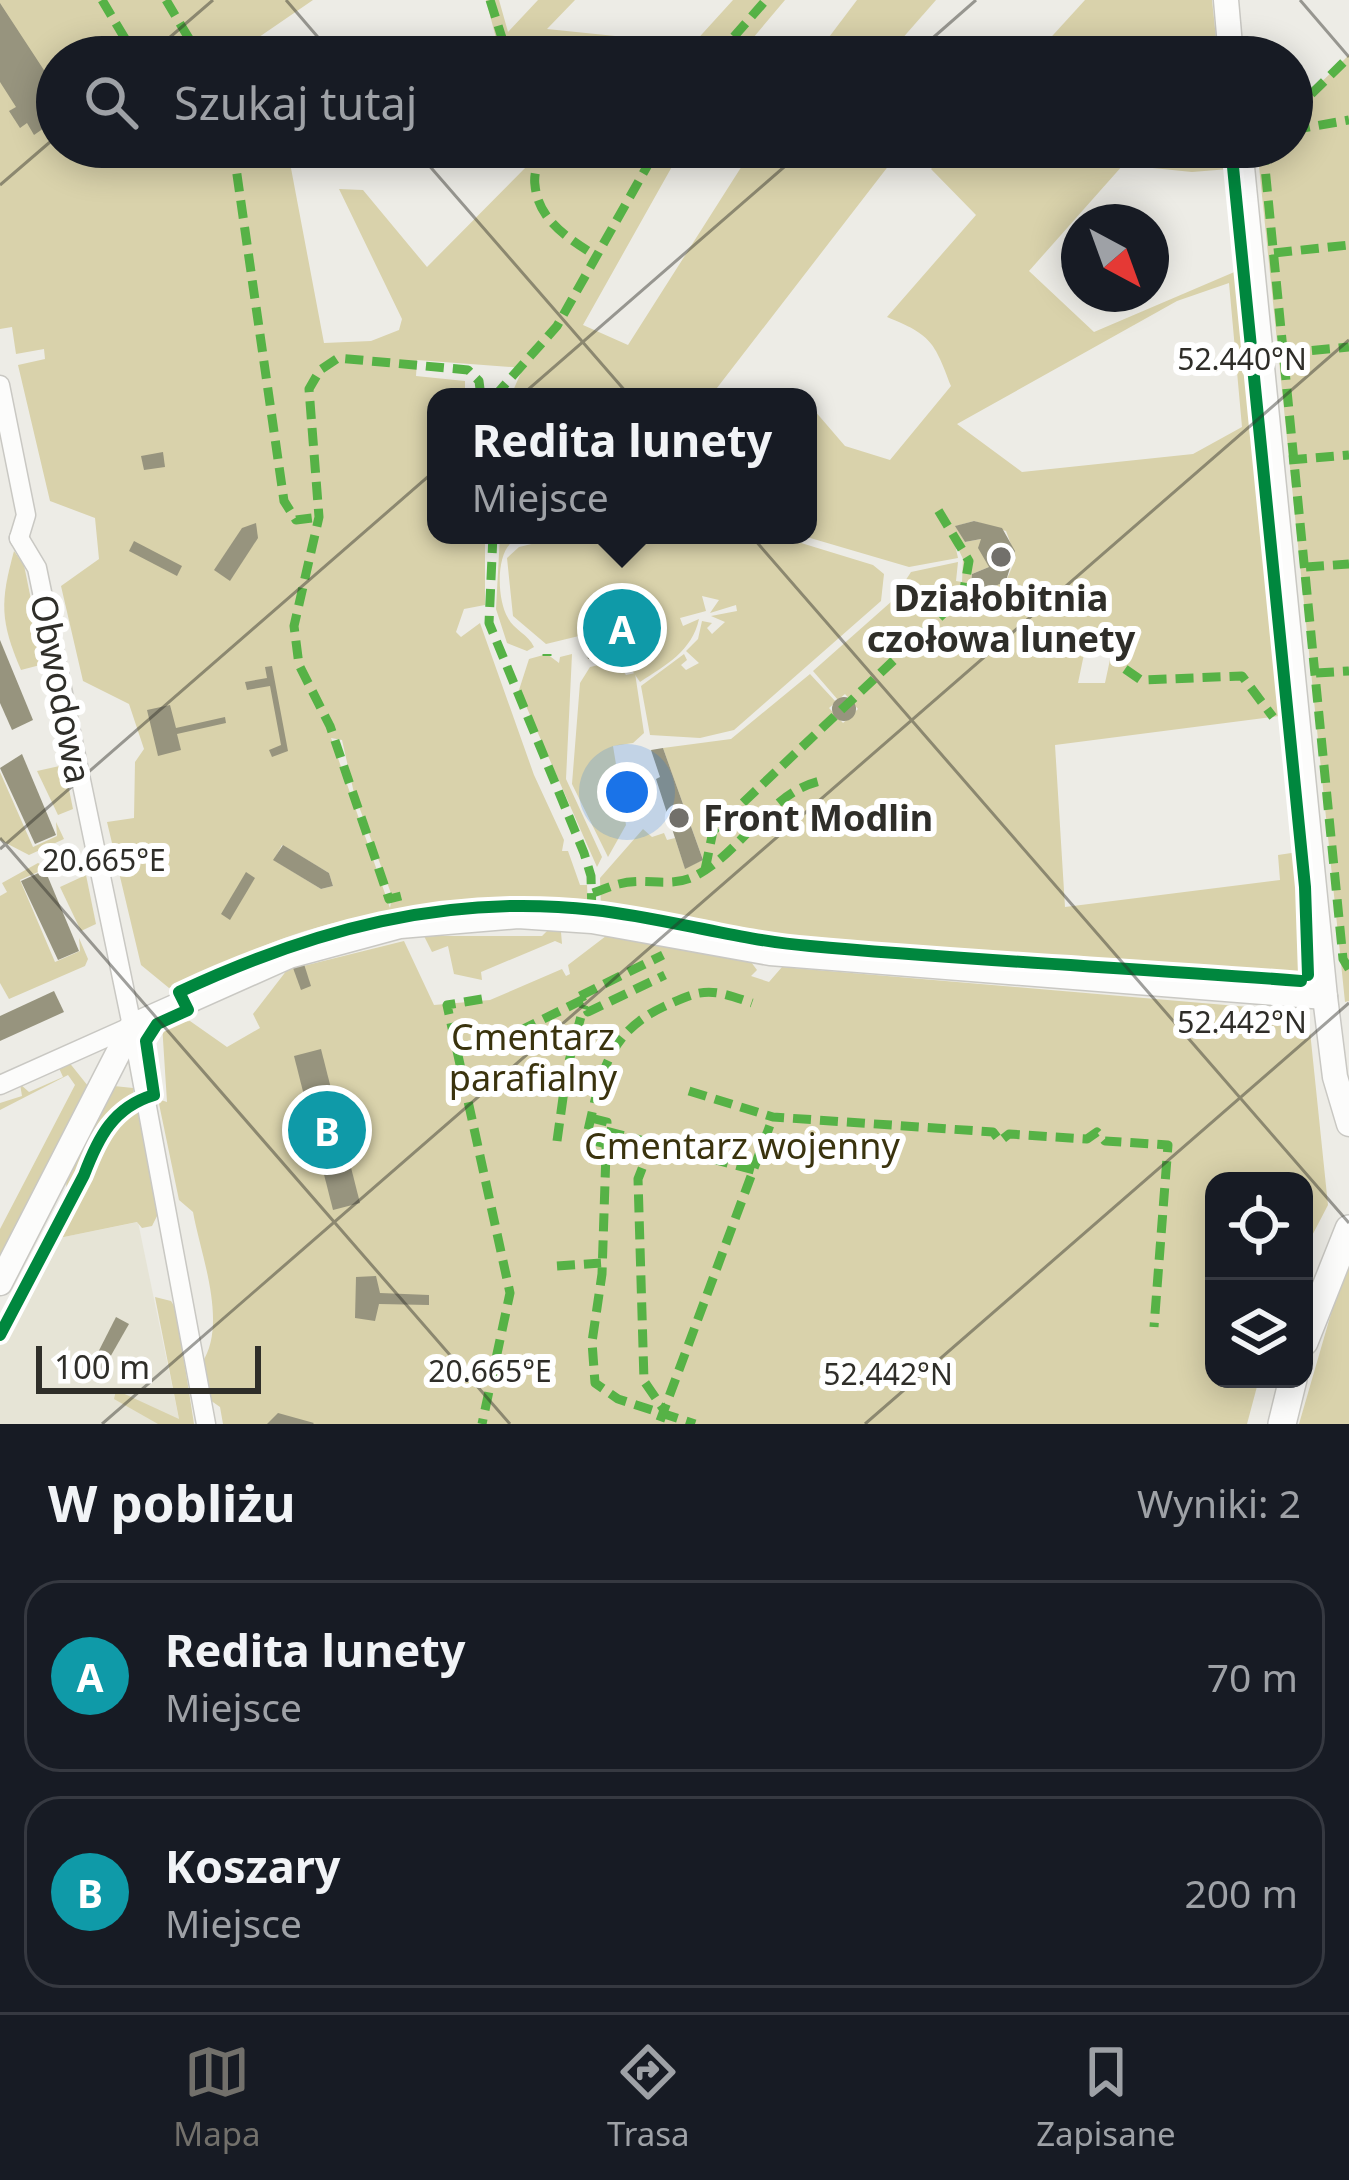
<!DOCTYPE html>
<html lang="pl">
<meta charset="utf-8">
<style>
:root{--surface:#171b24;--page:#242831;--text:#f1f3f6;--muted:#9ea1a6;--line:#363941;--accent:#72706b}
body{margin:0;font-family:"Noto Sans",sans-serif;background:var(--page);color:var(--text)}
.controls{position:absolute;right:36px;bottom:36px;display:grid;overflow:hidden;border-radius:24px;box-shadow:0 6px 30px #0003}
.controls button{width:108px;height:108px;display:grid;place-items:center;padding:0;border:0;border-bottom:3px solid var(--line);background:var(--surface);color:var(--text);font:60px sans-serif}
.compass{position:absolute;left:1061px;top:204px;width:108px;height:108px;border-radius:50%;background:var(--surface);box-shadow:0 6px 30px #0003;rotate:139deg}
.scale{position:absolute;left:36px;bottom:30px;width:225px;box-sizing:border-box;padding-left:12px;border:6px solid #2f2e29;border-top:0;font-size:33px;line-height:42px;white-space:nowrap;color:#2f2e29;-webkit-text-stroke:9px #fff;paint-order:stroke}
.you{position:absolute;left:627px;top:792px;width:42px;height:42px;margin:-30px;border:9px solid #fff;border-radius:50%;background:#1a73e8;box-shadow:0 0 0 18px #1a73e833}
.badge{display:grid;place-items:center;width:78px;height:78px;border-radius:50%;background:var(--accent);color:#fff;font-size:39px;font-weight:700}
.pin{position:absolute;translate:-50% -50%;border:6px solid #fff;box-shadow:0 3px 12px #0006}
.popup{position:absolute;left:427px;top:388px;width:390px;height:156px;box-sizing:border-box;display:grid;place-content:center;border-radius:24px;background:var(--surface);filter:drop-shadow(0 3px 9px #0005);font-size:39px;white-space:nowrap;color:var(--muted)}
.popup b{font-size:45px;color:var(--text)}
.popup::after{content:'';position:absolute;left:50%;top:100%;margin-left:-24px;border:24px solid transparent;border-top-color:var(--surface)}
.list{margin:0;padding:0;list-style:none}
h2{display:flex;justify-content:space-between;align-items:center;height:156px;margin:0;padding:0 48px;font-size:51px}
h2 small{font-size:39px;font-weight:400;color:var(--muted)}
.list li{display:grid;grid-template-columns:78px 1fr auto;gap:36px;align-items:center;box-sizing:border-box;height:192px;margin:0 24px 24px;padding:0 24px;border:3px solid var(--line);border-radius:36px}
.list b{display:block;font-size:45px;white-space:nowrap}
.list p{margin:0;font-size:39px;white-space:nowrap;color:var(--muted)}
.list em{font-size:39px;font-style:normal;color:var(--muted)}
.icon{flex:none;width:66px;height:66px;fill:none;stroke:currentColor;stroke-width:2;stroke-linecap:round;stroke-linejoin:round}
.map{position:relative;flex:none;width:1349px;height:1424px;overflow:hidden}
.search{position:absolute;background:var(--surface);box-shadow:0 6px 30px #0003;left:36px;right:36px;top:36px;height:132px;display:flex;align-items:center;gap:30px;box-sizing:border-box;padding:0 42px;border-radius:66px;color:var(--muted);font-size:45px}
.sheet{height:588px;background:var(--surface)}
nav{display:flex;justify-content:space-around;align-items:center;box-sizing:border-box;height:168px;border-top:3px solid var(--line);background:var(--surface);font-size:33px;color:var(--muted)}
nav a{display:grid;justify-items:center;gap:6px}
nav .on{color:var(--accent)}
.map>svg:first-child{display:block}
.built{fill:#e6e4d6}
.green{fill:#d9d2ab;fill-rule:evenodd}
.building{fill:#97947e}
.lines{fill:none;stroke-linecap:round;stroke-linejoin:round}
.street-casing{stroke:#c9c8c3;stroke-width:21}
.secondary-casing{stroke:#c9c8c3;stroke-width:27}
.primary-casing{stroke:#c9c8c3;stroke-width:30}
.street{stroke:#fcfcfb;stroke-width:18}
.secondary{stroke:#fcfcfb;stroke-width:24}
.primary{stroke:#fcfcfb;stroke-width:27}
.quiet{stroke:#56b246;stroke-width:9;stroke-dasharray:18 9;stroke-linecap:butt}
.cycleway-casing{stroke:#fff;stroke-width:20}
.cycleway{stroke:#00873e;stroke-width:12}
.ticks{fill:none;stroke:#2f2e29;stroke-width:3;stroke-opacity:0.45}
.poi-dot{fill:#72706b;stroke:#fff;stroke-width:4.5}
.labels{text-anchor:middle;stroke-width:12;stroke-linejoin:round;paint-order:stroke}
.poi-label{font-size:36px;font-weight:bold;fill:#2f2e29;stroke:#fff}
.street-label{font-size:36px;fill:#2f2e29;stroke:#fff}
.park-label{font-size:36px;fill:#3a330e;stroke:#fff}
.ticks-label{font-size:30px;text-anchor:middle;fill:#2f2e29;stroke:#fff;stroke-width:12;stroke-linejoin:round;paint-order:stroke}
</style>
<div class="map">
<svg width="1349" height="1424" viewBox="0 0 1349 1424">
<rect width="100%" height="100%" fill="#edece6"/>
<polygon class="built" points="138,1222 180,1424 0,1424 0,1343 54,1239"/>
<g class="green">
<path d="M0,0H313L252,42L261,57H57V147H287L324,343L371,341L399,330L402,319L339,189L363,190L427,267L530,163L534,147H683L583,325L628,345L754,147H879L893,160L710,397H603L584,391L583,397H501L512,393L523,368L417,360L416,376L465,381V397H436V535H485V605L464,609L456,632L461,637L480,623L534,775L564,840L562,851H568L580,885H587L588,906C494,900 396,903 305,931C259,945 214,969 169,988L141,965L107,822L134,818L135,762L144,749L129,704L83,681L61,586L99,559L95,518L50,501L18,365L45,359L44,349L16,354L12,327L0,329ZM331,738L342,740L354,793L392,896L390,908ZM282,845L329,873L333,886L321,889L274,860Z"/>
<polygon points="486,0 499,0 508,32 538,0 575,0 547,29 693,44 733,0 785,0 737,57 501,57"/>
<polygon points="857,0 936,0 886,57 814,57"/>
<polygon points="1085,0 1212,0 1218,57 1033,57"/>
<polygon points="1349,55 1349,1001 1345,1002 1257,147 1292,147 1292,111"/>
<path d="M951,147H1227L1229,169L1192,172L1123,165L1029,271L1094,332L1239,270L1289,759L1284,760L1279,716L1055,745L1065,907L1280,880L1278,855L1298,852L1303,976L1172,972L805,943L601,908L600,878L643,829L652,837L664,833L667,840L675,838L685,868L703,860L663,748L731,739L810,674L836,702L829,708L843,723L858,709L845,694L838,700L813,671L892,601L911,572L958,562L956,581L962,582L963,559L954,540L958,558L909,567L800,535H808V403L845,446L890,460L951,386C934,341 931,335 887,317L976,215L931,169ZM1229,283L1242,427L1193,454L1022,472L957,424L1177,301ZM974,521L1006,531L1016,558L1006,581L976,594H970L972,574L989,567L981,539L965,542L956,526ZM1088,635L1114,641L1105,683H1078Z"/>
<path d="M500,535H548L511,543C496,556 497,600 508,618C514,630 528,634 534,647L527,651L507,643L496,609Z"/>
<path d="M569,535H775L873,565L884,574L881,601L734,730L700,738L650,735L641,686L684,654L687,660L681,665L686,670L699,663L686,651L698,639L702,621L712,623L707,628L712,634L725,622L711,616L737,611L736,605L710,613L719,600L702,596L706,611L680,618L683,626L699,619C692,651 666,665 640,682L627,663L650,658L662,634L646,604L616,603L618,615L583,635L546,644L513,616L507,558L519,547Z"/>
<path d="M14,551L24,565L44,664L21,670C0,621 0,602 14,551Z"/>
<polygon points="547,654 559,663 560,657 572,654 566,779 602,857 597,867 519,690 529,659"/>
<polygon points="616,661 626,675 635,673 644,733 633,743 613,746 626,825 608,857 572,784 580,683 590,667"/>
<polygon points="64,765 73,809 58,815 37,771"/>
<polygon points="0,772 33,847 57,836 56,822 64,839 29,855 0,840"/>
<polygon points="38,863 47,868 20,880 55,962 80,951 79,938 88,959 85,966 9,999 0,983 0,896 7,892 2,883"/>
<polygon points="86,875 96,924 81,931 60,887"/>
<polygon points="548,930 561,932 562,944 555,941 481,972 482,980 454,974 448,946 432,952 424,936 542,936"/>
<path d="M606,936L751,962L757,970L751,976L769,982L782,967L1308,1012L1328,1205L1304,1251V1181H1214V1379H1259L1247,1424H223L220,1407L210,1400L202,1363C228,1323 201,1256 193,1212L179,1200L158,1099L167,1102L162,1024L190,1021L227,1047L260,1028L253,1014L287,970L404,941L434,1005L490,1000L562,969L566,976L570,974L568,965Z"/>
<polygon points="68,1061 88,1086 0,1258 0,1229 75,1085 68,1075 0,1110 0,1103 22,1096 20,1084 29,1092 63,1077 59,1068"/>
<path d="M114,1086L133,1088L134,1098C103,1108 82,1173 67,1201L66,1177Z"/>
<polygon points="136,1103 158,1214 152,1226 142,1228 137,1222 54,1239 0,1343 79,1192 93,1151 126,1107"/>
<polygon points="1349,1266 1349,1424 1299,1424 1339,1286"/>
<polygon points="155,1297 171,1301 176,1309 194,1424 158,1424 114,1399 116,1390 179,1419"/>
</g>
<g class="building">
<polygon points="0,3 57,90 57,119 34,135 27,123 20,128 9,111 16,107 0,82"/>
<polygon points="163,452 165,467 144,470 141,456"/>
<polygon points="974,521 1002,528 1015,551 1006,581 978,594 970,594 972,574 989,567 978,548 981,539 965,542 955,526"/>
<polygon points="256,523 258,538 230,581 214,570 242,528"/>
<polygon points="134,541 182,566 177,576 129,551"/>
<polygon points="631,600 646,604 661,623 656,652 627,663 624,650 588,659 581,623 618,615 615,603"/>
<polygon points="0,640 33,720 12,730 0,703"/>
<polygon points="272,666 288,751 272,757 269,750 281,745 270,686 247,690 245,682 267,678 265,667"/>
<circle cx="844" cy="709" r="12"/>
<polygon points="170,705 176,728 225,717 226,723 177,734 181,750 158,756 147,710"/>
<polygon points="663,748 703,860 685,869 656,779 660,777 651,750"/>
<polygon points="22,754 56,835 35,844 0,768"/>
<polygon points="283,845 329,873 333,886 321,889 273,860"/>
<polygon points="45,870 79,951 58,960 21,881"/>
<polygon points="246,872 255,878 230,920 221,914"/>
<polygon points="304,964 311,986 301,990 293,968"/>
<polygon points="54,991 64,1012 0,1041 0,1016"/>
<polygon points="321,1049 360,1203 333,1210 294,1056"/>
<polygon points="376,1276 380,1293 429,1295 429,1305 379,1304 375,1321 355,1318 356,1277"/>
<polygon points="116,1317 129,1324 97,1380 87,1374"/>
<polygon points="278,1413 314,1423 313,1424 267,1424"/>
</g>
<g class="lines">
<g class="street-casing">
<g id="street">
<polyline points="0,385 26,515 19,538"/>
<polyline points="19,538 37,568 132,1026 206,1424"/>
<polyline points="0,1085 132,1026"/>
</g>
</g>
<g class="secondary-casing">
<g id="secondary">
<polyline points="1226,0 1231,57"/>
<polyline points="1240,147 1325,997 1335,1077 1349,1124"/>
<polyline points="0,1283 132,1026 289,956 400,926 518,916 592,921 770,953 1325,997"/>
</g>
</g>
<g class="primary-casing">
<g id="primary">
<polyline points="1304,1342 1349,1229"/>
<polyline points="1282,1424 1293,1379"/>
</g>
</g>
<use href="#street" class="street"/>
<use href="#secondary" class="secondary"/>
<use href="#primary" class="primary"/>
<g class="quiet">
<polyline points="102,0 136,57"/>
<polyline points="166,0 200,57"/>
<polyline points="490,0 508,57"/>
<polyline points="716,57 766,0"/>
<polyline points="1292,113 1349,57"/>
<polyline points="1292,130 1349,120"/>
<polyline points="233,147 284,501 296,520 319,517"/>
<path d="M540,147C540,160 533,173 535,185C538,220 569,239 596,256"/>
<polyline points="1263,147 1343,959 1349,969"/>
<polyline points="1274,253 1349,245"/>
<polyline points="1285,353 1349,347"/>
<polyline points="494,397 557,326 658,147"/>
<polyline points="1289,460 1349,455"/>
<polyline points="493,535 489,623 584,853 591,876 592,916"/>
<polyline points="1306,567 1349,564"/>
<polyline points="547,654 547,656"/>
<polyline points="1125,669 1141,680 1242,676 1273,717"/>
<polyline points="1316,673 1349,671"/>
<polyline points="705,870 713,831 963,595 969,561 938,510"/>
<path d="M593,893C602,890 611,886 619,884C643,877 670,888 693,877C742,854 770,789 825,780"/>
<polyline points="401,896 389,899 330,726 299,665 294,626 319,517 309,389 320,370 338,358 468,370 479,381 481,397"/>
<polyline points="580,996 663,955"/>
<polyline points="482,999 447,1005 510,1293 482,1424"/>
<polyline points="495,1043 582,1000 588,1012 665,975"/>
<polyline points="689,1091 773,1117 993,1132 1000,1141 1009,1134 1087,1139 1097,1132 1105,1141 1168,1145 1154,1327"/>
<polyline points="591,1118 607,1122 602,1274 592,1342 595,1383 618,1399 695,1424"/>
<polyline points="606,1131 754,1170"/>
<polyline points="557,1141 567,1069 584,1005"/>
<path d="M603,1143L586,1139C600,1080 605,1034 663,1007C704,988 709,988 752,1003"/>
<polyline points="652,1143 638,1179 644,1381 664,1410"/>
<polyline points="557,1266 601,1263"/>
<polyline points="660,1421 773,1117"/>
</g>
<g class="cycleway-casing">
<g id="cycleway">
<polyline points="1231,147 1305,887 1308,975"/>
<path d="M0,1335L84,1175C98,1138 113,1107 154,1095L146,1041L157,1024L188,1010L179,992C312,930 446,893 594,910C666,918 737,940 810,946C974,961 1138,968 1301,981"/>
</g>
</g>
<use href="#cycleway" class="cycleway"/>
</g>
<path class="ticks" d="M286,0L335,57M1300,0L1349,57M147,57L213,0M911,57L976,0M413,147L1349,1223M0,185L57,136M0,838L510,1424M0,849L807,147M102,1424L1349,340M865,1424L1349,1003"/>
<g class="poi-dot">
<circle cx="1001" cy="557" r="12"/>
<circle cx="679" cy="818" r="12"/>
</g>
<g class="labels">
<g class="poi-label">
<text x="1001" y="611">Działobitnia<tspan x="1001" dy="41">czołowa lunety</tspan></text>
<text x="703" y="831" text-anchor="start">Front Modlin</text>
</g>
<g class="street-label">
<text transform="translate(61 689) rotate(79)" y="13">Obwodowa</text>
</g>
<g class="park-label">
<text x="533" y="1050">Cmentarz<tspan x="533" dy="41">parafialny</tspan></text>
<text x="742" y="1159">Cmentarz wojenny</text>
</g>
</g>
<g class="ticks-label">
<text x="1242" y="370">52.440°N</text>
<text x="104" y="871">20.665°E</text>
<text x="1242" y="1033">52.442°N</text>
<text x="490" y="1382">20.665°E</text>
<text x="888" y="1385">52.442°N</text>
</g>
</svg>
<div class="controls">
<button><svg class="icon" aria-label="locate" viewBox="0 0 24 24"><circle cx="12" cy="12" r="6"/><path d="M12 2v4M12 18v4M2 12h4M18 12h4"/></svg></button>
<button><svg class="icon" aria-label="layers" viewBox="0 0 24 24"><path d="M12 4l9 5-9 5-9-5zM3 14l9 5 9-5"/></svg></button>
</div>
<svg class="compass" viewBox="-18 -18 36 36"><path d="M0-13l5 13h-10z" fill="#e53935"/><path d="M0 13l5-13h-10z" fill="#9ea1a6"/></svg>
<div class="scale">100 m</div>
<div class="you"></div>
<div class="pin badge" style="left:622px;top:628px;background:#0f9aa8">A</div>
<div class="popup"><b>Redita lunety</b>Miejsce</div>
<div class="pin badge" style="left:327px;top:1130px;background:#0f9aa8">B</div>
<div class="search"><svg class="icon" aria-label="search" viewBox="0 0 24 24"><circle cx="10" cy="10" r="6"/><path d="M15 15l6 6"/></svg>Szukaj tutaj</div>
</div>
<section class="sheet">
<h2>W pobliżu<small>Wyniki: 2</small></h2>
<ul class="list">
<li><span class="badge" style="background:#0f9aa8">A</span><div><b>Redita lunety</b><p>Miejsce</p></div><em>70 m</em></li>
<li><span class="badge" style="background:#0f9aa8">B</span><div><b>Koszary</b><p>Miejsce</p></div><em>200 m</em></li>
</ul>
</section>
<nav>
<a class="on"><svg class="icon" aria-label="map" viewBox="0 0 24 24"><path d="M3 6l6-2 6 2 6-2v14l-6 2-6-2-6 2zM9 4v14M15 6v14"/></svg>Mapa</a>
<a><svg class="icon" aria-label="directions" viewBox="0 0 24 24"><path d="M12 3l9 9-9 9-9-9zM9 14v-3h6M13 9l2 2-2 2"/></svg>Trasa</a>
<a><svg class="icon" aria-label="saved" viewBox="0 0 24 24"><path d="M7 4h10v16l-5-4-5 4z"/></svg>Zapisane</a>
</nav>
